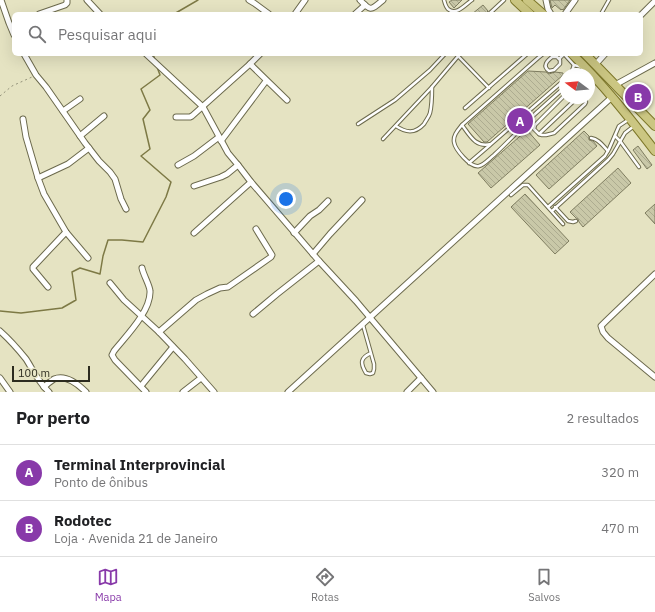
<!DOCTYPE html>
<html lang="pt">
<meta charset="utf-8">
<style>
:root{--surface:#fff;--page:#f2f2f2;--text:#202124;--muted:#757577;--line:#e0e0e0;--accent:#8839a9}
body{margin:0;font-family:"IBM Plex Sans",sans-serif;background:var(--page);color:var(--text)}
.compass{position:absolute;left:559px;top:68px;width:36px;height:36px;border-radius:50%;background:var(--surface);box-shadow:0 4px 16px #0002;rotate:286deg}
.scale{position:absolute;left:12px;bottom:10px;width:78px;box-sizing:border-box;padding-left:4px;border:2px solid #2c2b1f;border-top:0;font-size:11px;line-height:14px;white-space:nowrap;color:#2c2b1f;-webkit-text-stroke:3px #e5e3c2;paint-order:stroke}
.you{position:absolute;left:286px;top:199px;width:14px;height:14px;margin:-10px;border:3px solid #fff;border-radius:50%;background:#1a73e8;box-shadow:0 0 0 6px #1a73e833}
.badge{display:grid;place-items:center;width:26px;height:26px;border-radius:50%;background:var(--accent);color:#fff;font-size:13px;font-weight:700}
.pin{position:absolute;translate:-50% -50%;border:2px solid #fff;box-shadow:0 1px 4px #0006}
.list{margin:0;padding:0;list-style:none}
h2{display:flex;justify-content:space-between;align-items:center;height:52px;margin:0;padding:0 16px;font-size:17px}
h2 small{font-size:13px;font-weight:400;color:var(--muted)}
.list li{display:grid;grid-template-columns:26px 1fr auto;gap:12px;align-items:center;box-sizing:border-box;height:56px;padding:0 16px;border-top:1px solid var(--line)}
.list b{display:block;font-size:15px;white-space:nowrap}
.list p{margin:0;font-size:13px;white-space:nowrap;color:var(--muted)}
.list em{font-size:13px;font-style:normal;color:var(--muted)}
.icon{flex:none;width:22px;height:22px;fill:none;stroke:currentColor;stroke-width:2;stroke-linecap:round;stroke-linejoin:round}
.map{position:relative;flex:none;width:655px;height:392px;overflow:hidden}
.search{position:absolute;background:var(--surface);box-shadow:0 4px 16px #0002;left:12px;right:12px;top:12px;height:44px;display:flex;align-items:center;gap:10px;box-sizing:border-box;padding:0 14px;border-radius:6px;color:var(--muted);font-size:15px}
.sheet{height:164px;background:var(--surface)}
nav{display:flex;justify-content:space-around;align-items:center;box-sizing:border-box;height:56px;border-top:1px solid var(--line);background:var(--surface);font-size:11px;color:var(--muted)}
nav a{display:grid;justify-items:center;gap:2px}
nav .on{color:var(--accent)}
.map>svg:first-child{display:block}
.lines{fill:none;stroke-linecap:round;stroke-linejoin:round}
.stream{stroke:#7d7945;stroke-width:1.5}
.building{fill:url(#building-back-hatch);stroke:#7f7d60}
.service-casing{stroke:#6c6a4d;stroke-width:4.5}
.minor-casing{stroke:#6c6a4d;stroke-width:7}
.primary-casing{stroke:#7d7729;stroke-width:10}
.path{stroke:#93927a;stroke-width:1;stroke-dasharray:2 3;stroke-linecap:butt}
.service{stroke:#fff;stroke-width:2.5}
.minor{stroke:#fff;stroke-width:5}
.primary{stroke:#cbc682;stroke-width:8}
</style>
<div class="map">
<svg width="655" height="392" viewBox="0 0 655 392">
<defs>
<pattern id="building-back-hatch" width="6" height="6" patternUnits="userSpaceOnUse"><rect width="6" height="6" fill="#c9c8a8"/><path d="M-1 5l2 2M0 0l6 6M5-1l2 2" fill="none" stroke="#adac90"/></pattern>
</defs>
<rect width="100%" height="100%" fill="#e5e3c2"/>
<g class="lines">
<g class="stream">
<polyline points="174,14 198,0"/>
<polyline points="153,54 155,60"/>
<polyline points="0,311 21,313 62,308 76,300 72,272 80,268 100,274 103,256 108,240 122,240 143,242 166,197 171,182 141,156 150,149 143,119 150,110 141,89 160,75 157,67"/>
</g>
</g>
<g class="building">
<polygon points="452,0 462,0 454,8 449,2"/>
<polygon points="550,0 570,0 563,10 562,9 561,10 555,5 552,8"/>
<polygon points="483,5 488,11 486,13 472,14"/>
<polygon points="528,71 546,72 549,74 555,72 563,73 563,75 487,142 484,142 468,124"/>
<polygon points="527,130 540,145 491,188 478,173"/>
<polygon points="584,131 589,136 589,140 593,141 597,146 549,189 536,175"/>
<polygon points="638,146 652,165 647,169 633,150"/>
<polygon points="618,168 631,183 583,227 579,222 578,219 576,218 570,212"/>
<polygon points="525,194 569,241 555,254 511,207"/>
<polygon points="655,204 655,224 645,213"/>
</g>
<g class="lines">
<g class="service-casing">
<g id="service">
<path d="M444,0C445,4 446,7 448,9C456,16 465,5 472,0"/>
<polyline points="489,14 504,0"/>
<polyline points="601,14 609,0"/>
<path d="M543,54L538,58L462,125C458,130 453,135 454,142C455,149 470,168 479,166C484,165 489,159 494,155C508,142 521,128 535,114C545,105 555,96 565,87"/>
<polyline points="458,56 489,88"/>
<path d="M552,57H557L560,60V64L554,70L549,71C542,66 547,61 552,57Z"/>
<polyline points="559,59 564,54 574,65 582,67"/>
<polyline points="571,74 574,65"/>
<polyline points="565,95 535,125 534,129 539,134 542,135 546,135 554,133 585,104 586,102 585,98"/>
<polyline points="465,108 527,54"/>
<polyline points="358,124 395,100 430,70 445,54"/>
<path d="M462,125C470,136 476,148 491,144L562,82L565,81"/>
<path d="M396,126C406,133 415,134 424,124C426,120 429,117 430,113C432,105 432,95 432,87"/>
<polyline points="539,134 577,98"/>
<polyline points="615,136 620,141 639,167"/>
<path d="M591,138C599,139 603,146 608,151"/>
<polyline points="383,139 432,87 460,54"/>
<polyline points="469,163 490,145"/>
<polyline points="511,195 523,185 528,185 563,224"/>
<polyline points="548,207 605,156 609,149 619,126 628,120"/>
<polyline points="555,207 568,221 573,222 576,221"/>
<polyline points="552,211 608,160 613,154 625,133 634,126"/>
<path d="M363,325L374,364V369L373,373L370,374L366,373C360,363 360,358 371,353"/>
</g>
</g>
<g class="minor-casing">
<g id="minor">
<polyline points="1,0 9,23 14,35"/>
<polyline points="87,0 100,14"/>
<polyline points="249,0 254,3 269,14"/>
<path d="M360,0C371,12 371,10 383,0"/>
<polyline points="546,0 548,9 551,14"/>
<polyline points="39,14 65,5 67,3 67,0"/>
<polyline points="295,14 305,0"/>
<polyline points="355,14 365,5"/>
<polyline points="565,14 575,0"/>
<polyline points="641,15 655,1"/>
<polyline points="24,54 36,75 46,87 85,143 99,161 110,172 115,179 121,199 126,209"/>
<polyline points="146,54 203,107 228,153 238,165 251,182 319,261 356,301 433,392"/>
<polyline points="250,64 287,100"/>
<polyline points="595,65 605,54"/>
<polyline points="615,85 655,63"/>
<polyline points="63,111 80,99"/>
<polyline points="176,117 190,117 192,116 250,64 260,54"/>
<polyline points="23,119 26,137 38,178 44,194 66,232 88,258"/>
<polyline points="80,136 104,116"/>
<polyline points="221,141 266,81"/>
<polyline points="178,165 194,156 219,137"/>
<polyline points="38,178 68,164 89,148"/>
<polyline points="194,186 221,177 227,174 238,165"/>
<polyline points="194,233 251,182"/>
<polyline points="294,233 310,216 319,210 328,201"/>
<polyline points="313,254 330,234 362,200"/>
<path d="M142,268C143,274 150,286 150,291C151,311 126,336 114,351L112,355L115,360L146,392"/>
<polyline points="655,274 606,321 601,326 603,332 608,338 655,377"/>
<polyline points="110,283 124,300 159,332 185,359 214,392"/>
<polyline points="48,287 33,269 33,267 66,232"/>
<polyline points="253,314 277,294 319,261"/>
<path d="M0,331C9,339 18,349 26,359C33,370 39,383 49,392"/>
<polyline points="159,332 196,300 207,294 220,288 228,287 271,257 272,255 256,229"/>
<polyline points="0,378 10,392"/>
<polyline points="141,386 173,347"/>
<path d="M44,387C47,384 51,381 54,379C66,374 79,385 86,392"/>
<polyline points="183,392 201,378"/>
<polyline points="288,392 612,97"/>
<polyline points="407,392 421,378"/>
</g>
</g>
<g class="primary-casing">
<g id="primary">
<polyline points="515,0 530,14"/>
<polyline points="527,0 543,14"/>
<path d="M572,54C603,84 629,117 655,151"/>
<polyline points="585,54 655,126"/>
</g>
</g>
<polyline class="path" points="0,96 12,86 32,77"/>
<use href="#service" class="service"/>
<use href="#minor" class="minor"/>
<use href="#primary" class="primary"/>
</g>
</svg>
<svg class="compass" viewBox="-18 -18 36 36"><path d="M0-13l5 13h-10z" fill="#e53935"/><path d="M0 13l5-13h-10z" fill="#757577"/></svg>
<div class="scale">100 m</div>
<div class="you"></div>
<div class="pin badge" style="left:520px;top:121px">A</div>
<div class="pin badge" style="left:638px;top:97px">B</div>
<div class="search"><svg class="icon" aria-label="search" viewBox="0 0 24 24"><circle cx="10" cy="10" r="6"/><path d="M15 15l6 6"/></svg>Pesquisar aqui</div>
</div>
<section class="sheet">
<h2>Por perto<small>2 resultados</small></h2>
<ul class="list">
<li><span class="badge">A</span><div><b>Terminal Interprovincial</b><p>Ponto de ônibus</p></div><em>320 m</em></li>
<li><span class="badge">B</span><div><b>Rodotec</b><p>Loja · Avenida 21 de Janeiro</p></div><em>470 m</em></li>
</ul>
</section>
<nav>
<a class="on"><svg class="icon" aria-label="map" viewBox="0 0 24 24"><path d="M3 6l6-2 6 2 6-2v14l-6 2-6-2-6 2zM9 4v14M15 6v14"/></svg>Mapa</a>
<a><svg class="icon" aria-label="directions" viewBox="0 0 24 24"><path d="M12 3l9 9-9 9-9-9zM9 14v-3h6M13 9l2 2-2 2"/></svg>Rotas</a>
<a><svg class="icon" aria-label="saved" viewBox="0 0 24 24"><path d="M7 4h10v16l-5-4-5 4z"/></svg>Salvos</a>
</nav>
